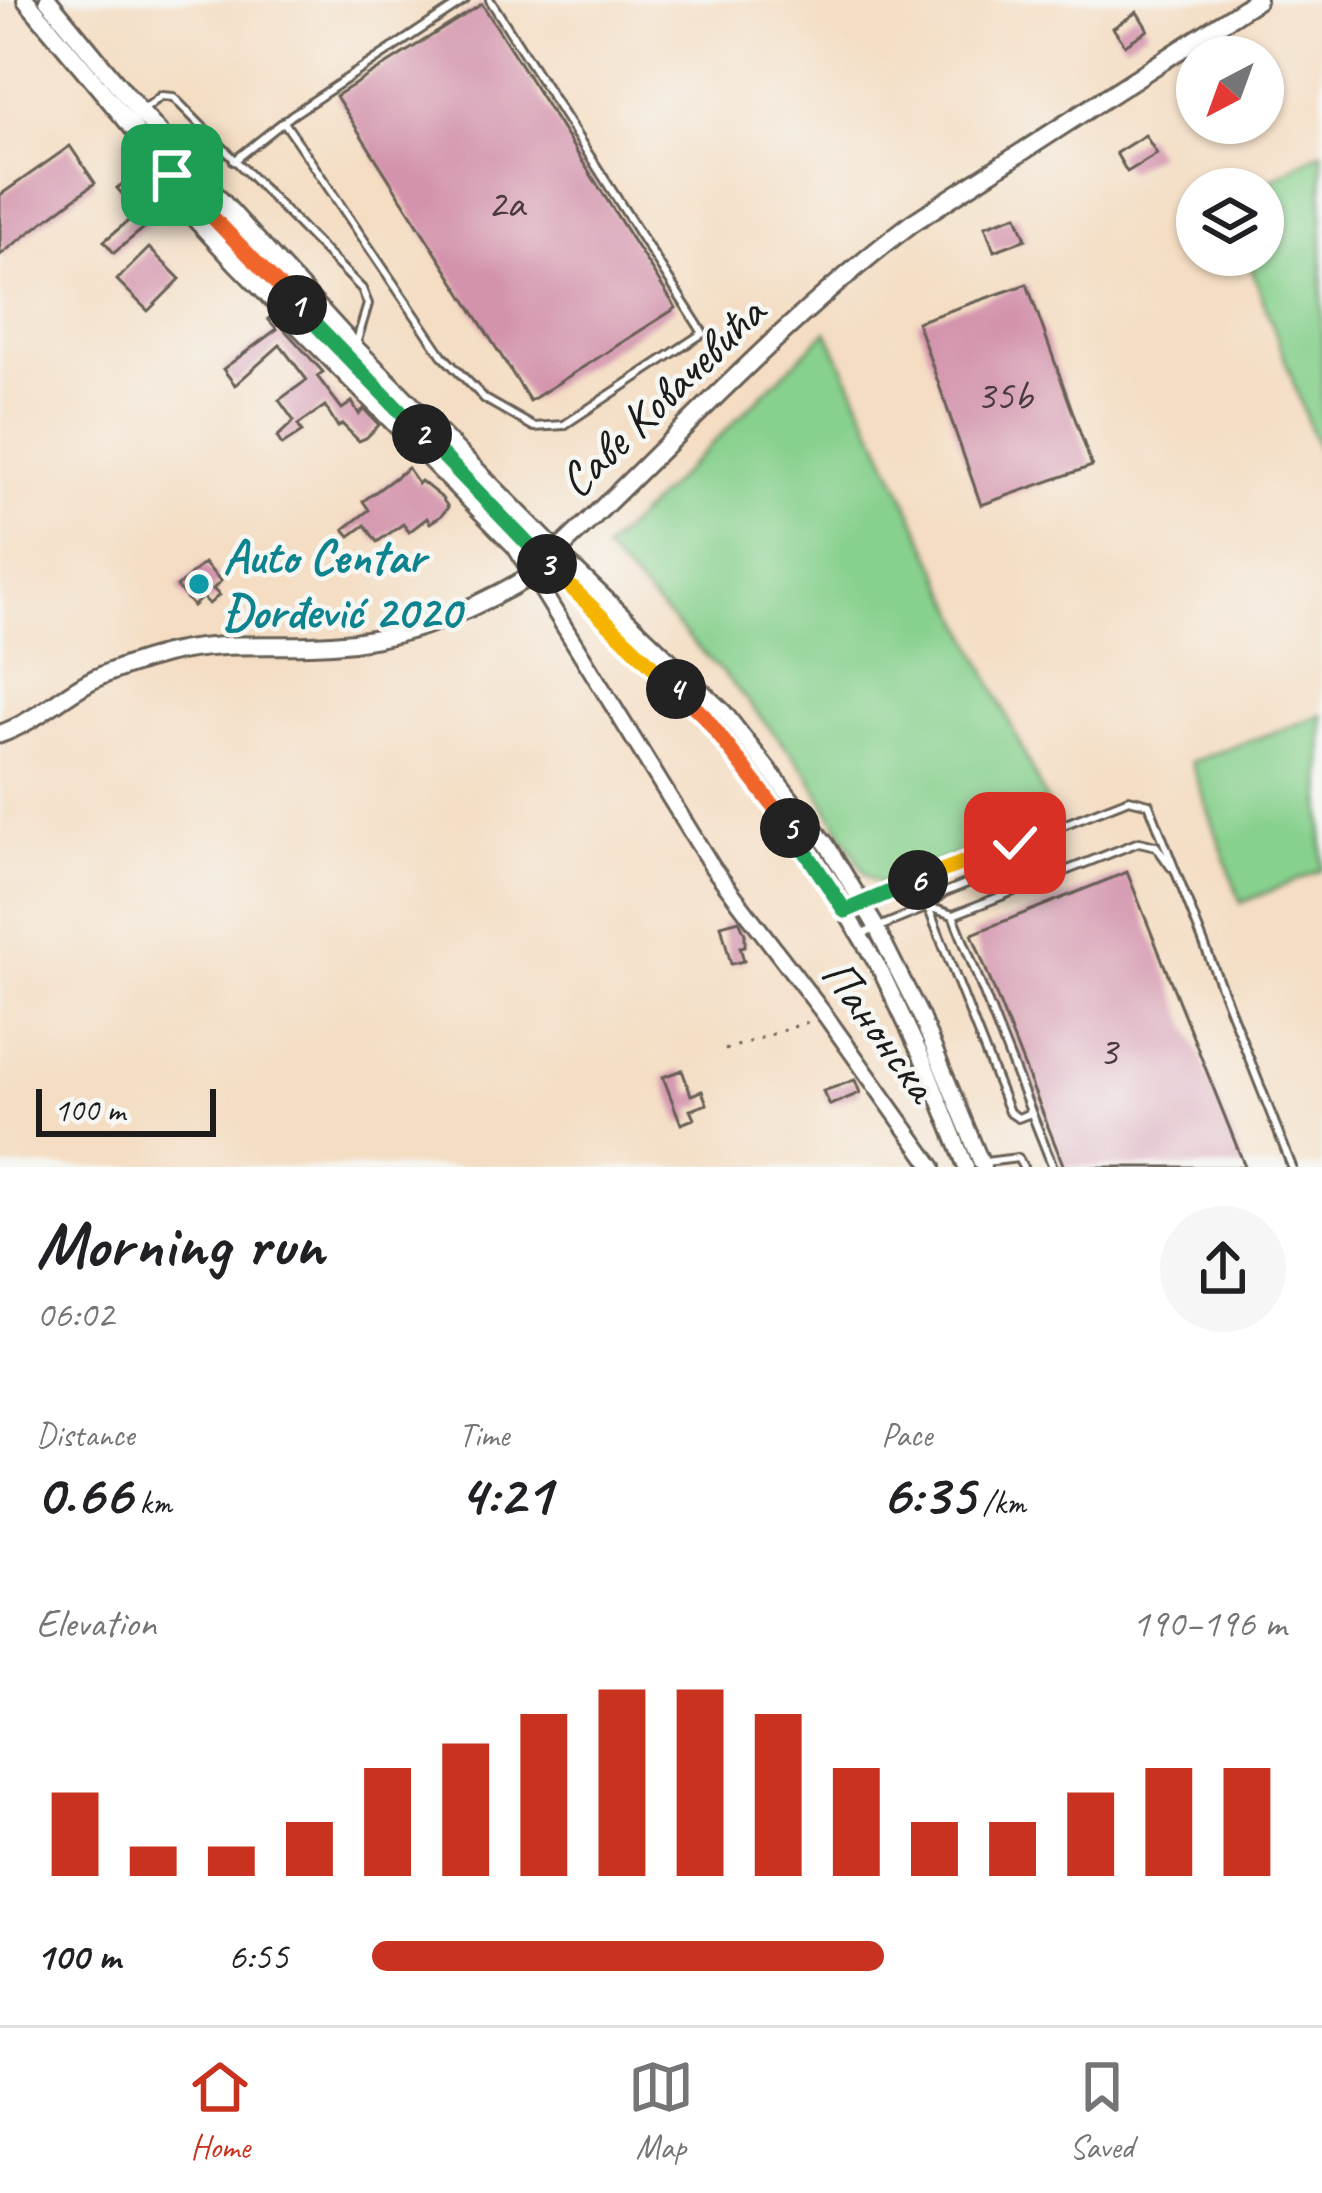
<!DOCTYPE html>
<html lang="en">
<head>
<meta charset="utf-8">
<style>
  :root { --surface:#fff; --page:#f6f6f6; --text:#202124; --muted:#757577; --line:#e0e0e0; --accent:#c8321e }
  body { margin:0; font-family:Caveat,sans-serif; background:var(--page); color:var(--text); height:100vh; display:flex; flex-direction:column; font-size:45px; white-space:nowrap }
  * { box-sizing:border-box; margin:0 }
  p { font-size:39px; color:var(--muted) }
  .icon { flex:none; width:66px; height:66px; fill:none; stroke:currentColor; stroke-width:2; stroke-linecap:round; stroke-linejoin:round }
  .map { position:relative; height:1167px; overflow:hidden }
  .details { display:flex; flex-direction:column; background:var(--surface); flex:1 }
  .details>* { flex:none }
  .needle { width:78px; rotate:221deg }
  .tools { position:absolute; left:1176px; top:36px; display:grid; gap:24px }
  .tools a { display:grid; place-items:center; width:108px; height:108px; border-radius:50%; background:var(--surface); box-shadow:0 3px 9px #0004; font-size:60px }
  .scale { position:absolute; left:36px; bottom:30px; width:180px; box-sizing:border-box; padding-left:12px; border:6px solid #1c1c1c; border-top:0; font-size:33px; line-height:42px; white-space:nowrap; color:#1c1c1c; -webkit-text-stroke:9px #f6f6f2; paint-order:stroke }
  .pin { position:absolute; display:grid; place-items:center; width:102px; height:102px; color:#fff; margin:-51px; border-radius:24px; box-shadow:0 6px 18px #0006 }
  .km { position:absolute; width:60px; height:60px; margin:-30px; border-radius:50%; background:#222; color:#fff; font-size:33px; line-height:60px; text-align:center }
  .round { display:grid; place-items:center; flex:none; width:126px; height:126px; border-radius:63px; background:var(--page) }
  .headline { display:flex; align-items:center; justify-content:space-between; height:204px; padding:0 36px }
  h1 { font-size:66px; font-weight:700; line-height:90px }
  .stats { display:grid; grid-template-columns:repeat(3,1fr); gap:18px; height:204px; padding:12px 36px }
  .stats div { display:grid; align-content:center }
  .stats b { font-size:60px; font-weight:700 }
  .stats small { font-size:33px; font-weight:400 }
  .stats p { font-size:33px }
  .chart { height:336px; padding:24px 36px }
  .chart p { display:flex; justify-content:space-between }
  .chart svg { width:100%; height:216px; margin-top:12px; stroke:var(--accent); stroke-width:6 }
  ul { padding:0 36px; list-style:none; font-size:39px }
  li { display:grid; grid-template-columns:192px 144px 1fr; align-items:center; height:90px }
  li i { height:30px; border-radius:15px; background:var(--accent) }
  .tabs { display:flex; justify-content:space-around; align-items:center; height:168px; border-top:3px solid var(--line); background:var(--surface); font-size:33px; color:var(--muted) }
  .tabs a { display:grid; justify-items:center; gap:6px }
  .tabs .current { color:var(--accent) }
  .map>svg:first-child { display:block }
  .green { fill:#87d08d; stroke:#527654; stroke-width:3 }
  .building { fill:#d393ac }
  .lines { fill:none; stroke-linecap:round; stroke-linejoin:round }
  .service-casing { stroke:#686056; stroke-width:12 }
  .minor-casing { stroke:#686056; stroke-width:20 }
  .tertiary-casing { stroke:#686056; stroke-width:22 }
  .path { stroke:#686056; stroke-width:3; stroke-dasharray:3 9; stroke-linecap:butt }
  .service { stroke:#fff; stroke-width:6 }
  .minor { stroke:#fff; stroke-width:14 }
  .tertiary { stroke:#fff; stroke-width:16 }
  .split-1-casing { stroke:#fff; stroke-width:24 }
  .split-2-casing { stroke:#fff; stroke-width:24 }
  .split-3-casing { stroke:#fff; stroke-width:24 }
  .split-4-casing { stroke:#fff; stroke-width:24 }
  .split-5-casing { stroke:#fff; stroke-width:24 }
  .split-6-casing { stroke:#fff; stroke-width:24 }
  .split-7-casing { stroke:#fff; stroke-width:24 }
  .split-1 { stroke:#f0652b; stroke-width:15 }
  .split-2 { stroke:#22a559; stroke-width:15 }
  .split-3 { stroke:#22a559; stroke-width:15 }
  .split-4 { stroke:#f5b400; stroke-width:15 }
  .split-5 { stroke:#f0652b; stroke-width:15 }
  .split-6 { stroke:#22a559; stroke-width:15 }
  .split-7 { stroke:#f5b400; stroke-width:15 }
  .culture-dot { fill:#0f9aa8; stroke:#f6f6f2; stroke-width:4.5 }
  .labels { text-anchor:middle; stroke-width:9; stroke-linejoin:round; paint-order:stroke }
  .number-label { font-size:42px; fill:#4a3a40 }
  .street-label { font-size:48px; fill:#1c1c1c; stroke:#f6f6f2 }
  .culture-label { font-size:48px; font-weight:bold; fill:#0d838f; stroke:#f6f6f2; text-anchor:start }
</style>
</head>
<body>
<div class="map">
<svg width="1322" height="1167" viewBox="0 0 1322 1167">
  <rect width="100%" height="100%" fill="#f6f6f2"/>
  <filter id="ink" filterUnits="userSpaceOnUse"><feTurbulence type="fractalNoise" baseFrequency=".00833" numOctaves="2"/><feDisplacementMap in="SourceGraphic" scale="24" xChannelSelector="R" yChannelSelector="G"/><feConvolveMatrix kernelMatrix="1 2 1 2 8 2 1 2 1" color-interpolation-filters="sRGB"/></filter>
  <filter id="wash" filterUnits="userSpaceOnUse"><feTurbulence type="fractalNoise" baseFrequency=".004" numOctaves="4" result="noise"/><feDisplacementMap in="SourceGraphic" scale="48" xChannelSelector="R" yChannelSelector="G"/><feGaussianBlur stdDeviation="2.7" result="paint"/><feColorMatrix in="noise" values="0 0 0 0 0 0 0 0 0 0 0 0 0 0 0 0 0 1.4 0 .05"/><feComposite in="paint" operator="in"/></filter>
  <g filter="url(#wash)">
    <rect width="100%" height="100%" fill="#f4ddc3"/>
    <!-- green -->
    <path class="green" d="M1322 151V461L1247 255H1263V189H1256Z
      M827 331 1053 815 882 885 866 875 807 772 731 682 604 550Z
      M1322 715V870L1241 903 1191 762Z"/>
    <g id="blocks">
      <!-- building -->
      <path class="building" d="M482 4 676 308 530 401 336 96Z
        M1137 12 1148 30 1125 45 1113 28Z
        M1145 135 1157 154 1127 172 1116 153Z
        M70 146 95 183 0 255V195Z
        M137 173 168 208 114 253 104 241 138 213 117 188Z
        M1017 215 1026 239 994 251 985 226Z
        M149 248 180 279 148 311 117 280Z
        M1027 284 1092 466 981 505 917 322Z
        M272 316 323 372 317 376 342 409 352 402 359 414 364 409 379 425 366 438 359 441 342 424 338 427 325 406 298 425 302 432 282 445 277 437 294 421 279 400 307 380 280 345 235 385 223 369 277 329 268 319Z
        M408 468 418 484 421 481 441 497 448 507 442 515 430 523 427 518 409 532 403 524 377 542 365 525 350 536 344 529 369 510 363 501Z
        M204 563 221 581 213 589 219 595 209 604 203 597 193 606 177 587Z
        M1127 872 1245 1167H1064L972 934Z
        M739 920 745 934V946L740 947 744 961 731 964 721 925Z
        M682 1070 691 1095 702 1091 707 1104 690 1110 694 1119 681 1124 663 1077Z
        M855 1080 860 1093 830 1105 823 1091Z"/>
    </g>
  </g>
  <g filter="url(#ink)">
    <use href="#blocks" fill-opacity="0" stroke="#686056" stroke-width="3"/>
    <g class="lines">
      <!-- service casing -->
      <g class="service-casing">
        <path id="service" d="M141 112 161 96 173 97 362 289 368 304 356 344
          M284 122 442 355 485 399 534 427 564 425 703 333 490 0
          M234 161 292 115 465 0
          M1024 860 943 893 928 907 1009 1112 1018 1118 1031 1113
          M845 911 1129 799 1149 804 1292 1167
          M953 915 1139 842 1156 846 1171 867
          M862 934 928 907 953 915 1053 1167
          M985 1162 1018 1158 1023 1167"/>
      </g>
      <!-- minor casing -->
      <g class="minor-casing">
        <path id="minor" d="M157 179 235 263 515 547 713 868 825 1015 933 1167
          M557 552 724 712 827 845 874 923 921 1017 983 1167
          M546 562 705 717 810 853 881 971 924 1062 966 1167"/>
      </g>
      <!-- tertiary casing -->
      <g class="tertiary-casing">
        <path id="tertiary" d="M26 0 172 175 546 562
          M48 0 141 113 354 347 557 552
          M0 734C35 722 63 694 96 678 118 668 143 660 166 654 221 640 277 648 332 644 403 640 472 611 532 575 659 458 774 327 912 223L1257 0"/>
      </g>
      <!-- path -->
      <path class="path" d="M725 1050 814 1020"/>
      <!-- service -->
      <use href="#service" class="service"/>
      <!-- minor -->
      <use href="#minor" class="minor"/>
      <!-- tertiary -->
      <use href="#tertiary" class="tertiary"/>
    </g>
  </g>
  <g class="lines" filter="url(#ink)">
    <!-- split-1 casing -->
    <g class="split-1-casing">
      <path id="split-1" d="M172 175 297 305"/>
    </g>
    <!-- split-2 casing -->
    <g class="split-2-casing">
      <path id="split-2" d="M297 305 422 434"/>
    </g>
    <!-- split-3 casing -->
    <g class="split-3-casing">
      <path id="split-3" d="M422 434 547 564"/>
    </g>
    <!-- split-4 casing -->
    <g class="split-4-casing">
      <path id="split-4" d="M547 564 676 689"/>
    </g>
    <!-- split-5 casing -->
    <g class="split-5-casing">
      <path id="split-5" d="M676 689 705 717 790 828"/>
    </g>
    <!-- split-6 casing -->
    <g class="split-6-casing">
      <path id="split-6" d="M790 828 845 911 918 880"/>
    </g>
    <!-- split-7 casing -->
    <g class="split-7-casing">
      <path id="split-7" d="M918 880 1015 843"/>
    </g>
    <!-- split-1 -->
    <use href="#split-1" class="split-1"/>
    <!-- split-2 -->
    <use href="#split-2" class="split-2"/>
    <!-- split-3 -->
    <use href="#split-3" class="split-3"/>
    <!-- split-4 -->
    <use href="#split-4" class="split-4"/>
    <!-- split-5 -->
    <use href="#split-5" class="split-5"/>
    <!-- split-6 -->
    <use href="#split-6" class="split-6"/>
    <!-- split-7 -->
    <use href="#split-7" class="split-7"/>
  </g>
  <!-- markers -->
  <circle class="culture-dot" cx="199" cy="584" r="12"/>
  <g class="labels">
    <!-- number labels -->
    <g class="number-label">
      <text x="506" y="217">2a</text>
      <text x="1004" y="409">35b</text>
      <text x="1108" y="1065">3</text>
    </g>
    <!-- street labels -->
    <g class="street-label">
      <text transform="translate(661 396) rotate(-44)" y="17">Саве Ковачевића</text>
      <text transform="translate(881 1029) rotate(54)" y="17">Панонска</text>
    </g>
    <!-- culture labels -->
    <g class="culture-label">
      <text x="223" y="573">Auto Centar<tspan x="223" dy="55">Đorđević 2020</tspan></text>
    </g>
  </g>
</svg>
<div class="tools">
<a><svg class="needle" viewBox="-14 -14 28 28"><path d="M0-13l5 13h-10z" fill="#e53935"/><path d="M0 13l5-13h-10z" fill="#757577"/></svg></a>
<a><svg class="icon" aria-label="layers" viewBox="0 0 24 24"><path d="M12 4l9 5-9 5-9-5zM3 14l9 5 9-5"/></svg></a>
</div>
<div class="scale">100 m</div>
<div class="pin" style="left:172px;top:175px;background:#1e9e55"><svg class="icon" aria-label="arrive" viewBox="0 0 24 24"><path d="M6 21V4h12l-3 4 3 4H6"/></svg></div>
<div class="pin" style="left:1015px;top:843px;background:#d93025"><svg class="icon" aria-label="check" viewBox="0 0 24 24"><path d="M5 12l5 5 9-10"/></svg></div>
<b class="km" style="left:297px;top:305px">1</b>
<b class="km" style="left:422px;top:434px">2</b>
<b class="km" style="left:547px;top:564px">3</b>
<b class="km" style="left:676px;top:689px">4</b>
<b class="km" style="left:790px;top:828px">5</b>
<b class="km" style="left:918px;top:880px">6</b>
</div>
<section class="details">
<div class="headline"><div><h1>Morning run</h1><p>06:02</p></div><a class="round"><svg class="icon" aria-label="share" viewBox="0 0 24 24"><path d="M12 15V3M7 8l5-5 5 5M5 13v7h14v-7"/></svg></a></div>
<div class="stats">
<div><p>Distance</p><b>0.66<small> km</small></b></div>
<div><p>Time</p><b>4:21</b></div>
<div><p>Pace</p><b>6:35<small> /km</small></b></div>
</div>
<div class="chart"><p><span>Elevation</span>190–196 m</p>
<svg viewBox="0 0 160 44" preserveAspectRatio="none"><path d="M5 44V27M15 44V38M25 44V38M35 44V33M45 44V22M55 44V17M65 44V11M75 44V6M85 44V6M95 44V11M105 44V22M115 44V33M125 44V33M135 44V27M145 44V22M155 44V22"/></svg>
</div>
<ul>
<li><b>100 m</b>6:55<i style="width:56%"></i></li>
</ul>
</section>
<nav class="tabs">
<a class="current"><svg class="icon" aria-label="home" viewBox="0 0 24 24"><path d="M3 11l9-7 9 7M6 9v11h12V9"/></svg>Home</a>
<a><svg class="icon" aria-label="map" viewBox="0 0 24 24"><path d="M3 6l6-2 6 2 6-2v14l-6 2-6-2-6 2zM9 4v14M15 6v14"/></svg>Map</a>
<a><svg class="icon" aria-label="saved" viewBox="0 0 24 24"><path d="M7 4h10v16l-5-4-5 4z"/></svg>Saved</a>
</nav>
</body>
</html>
